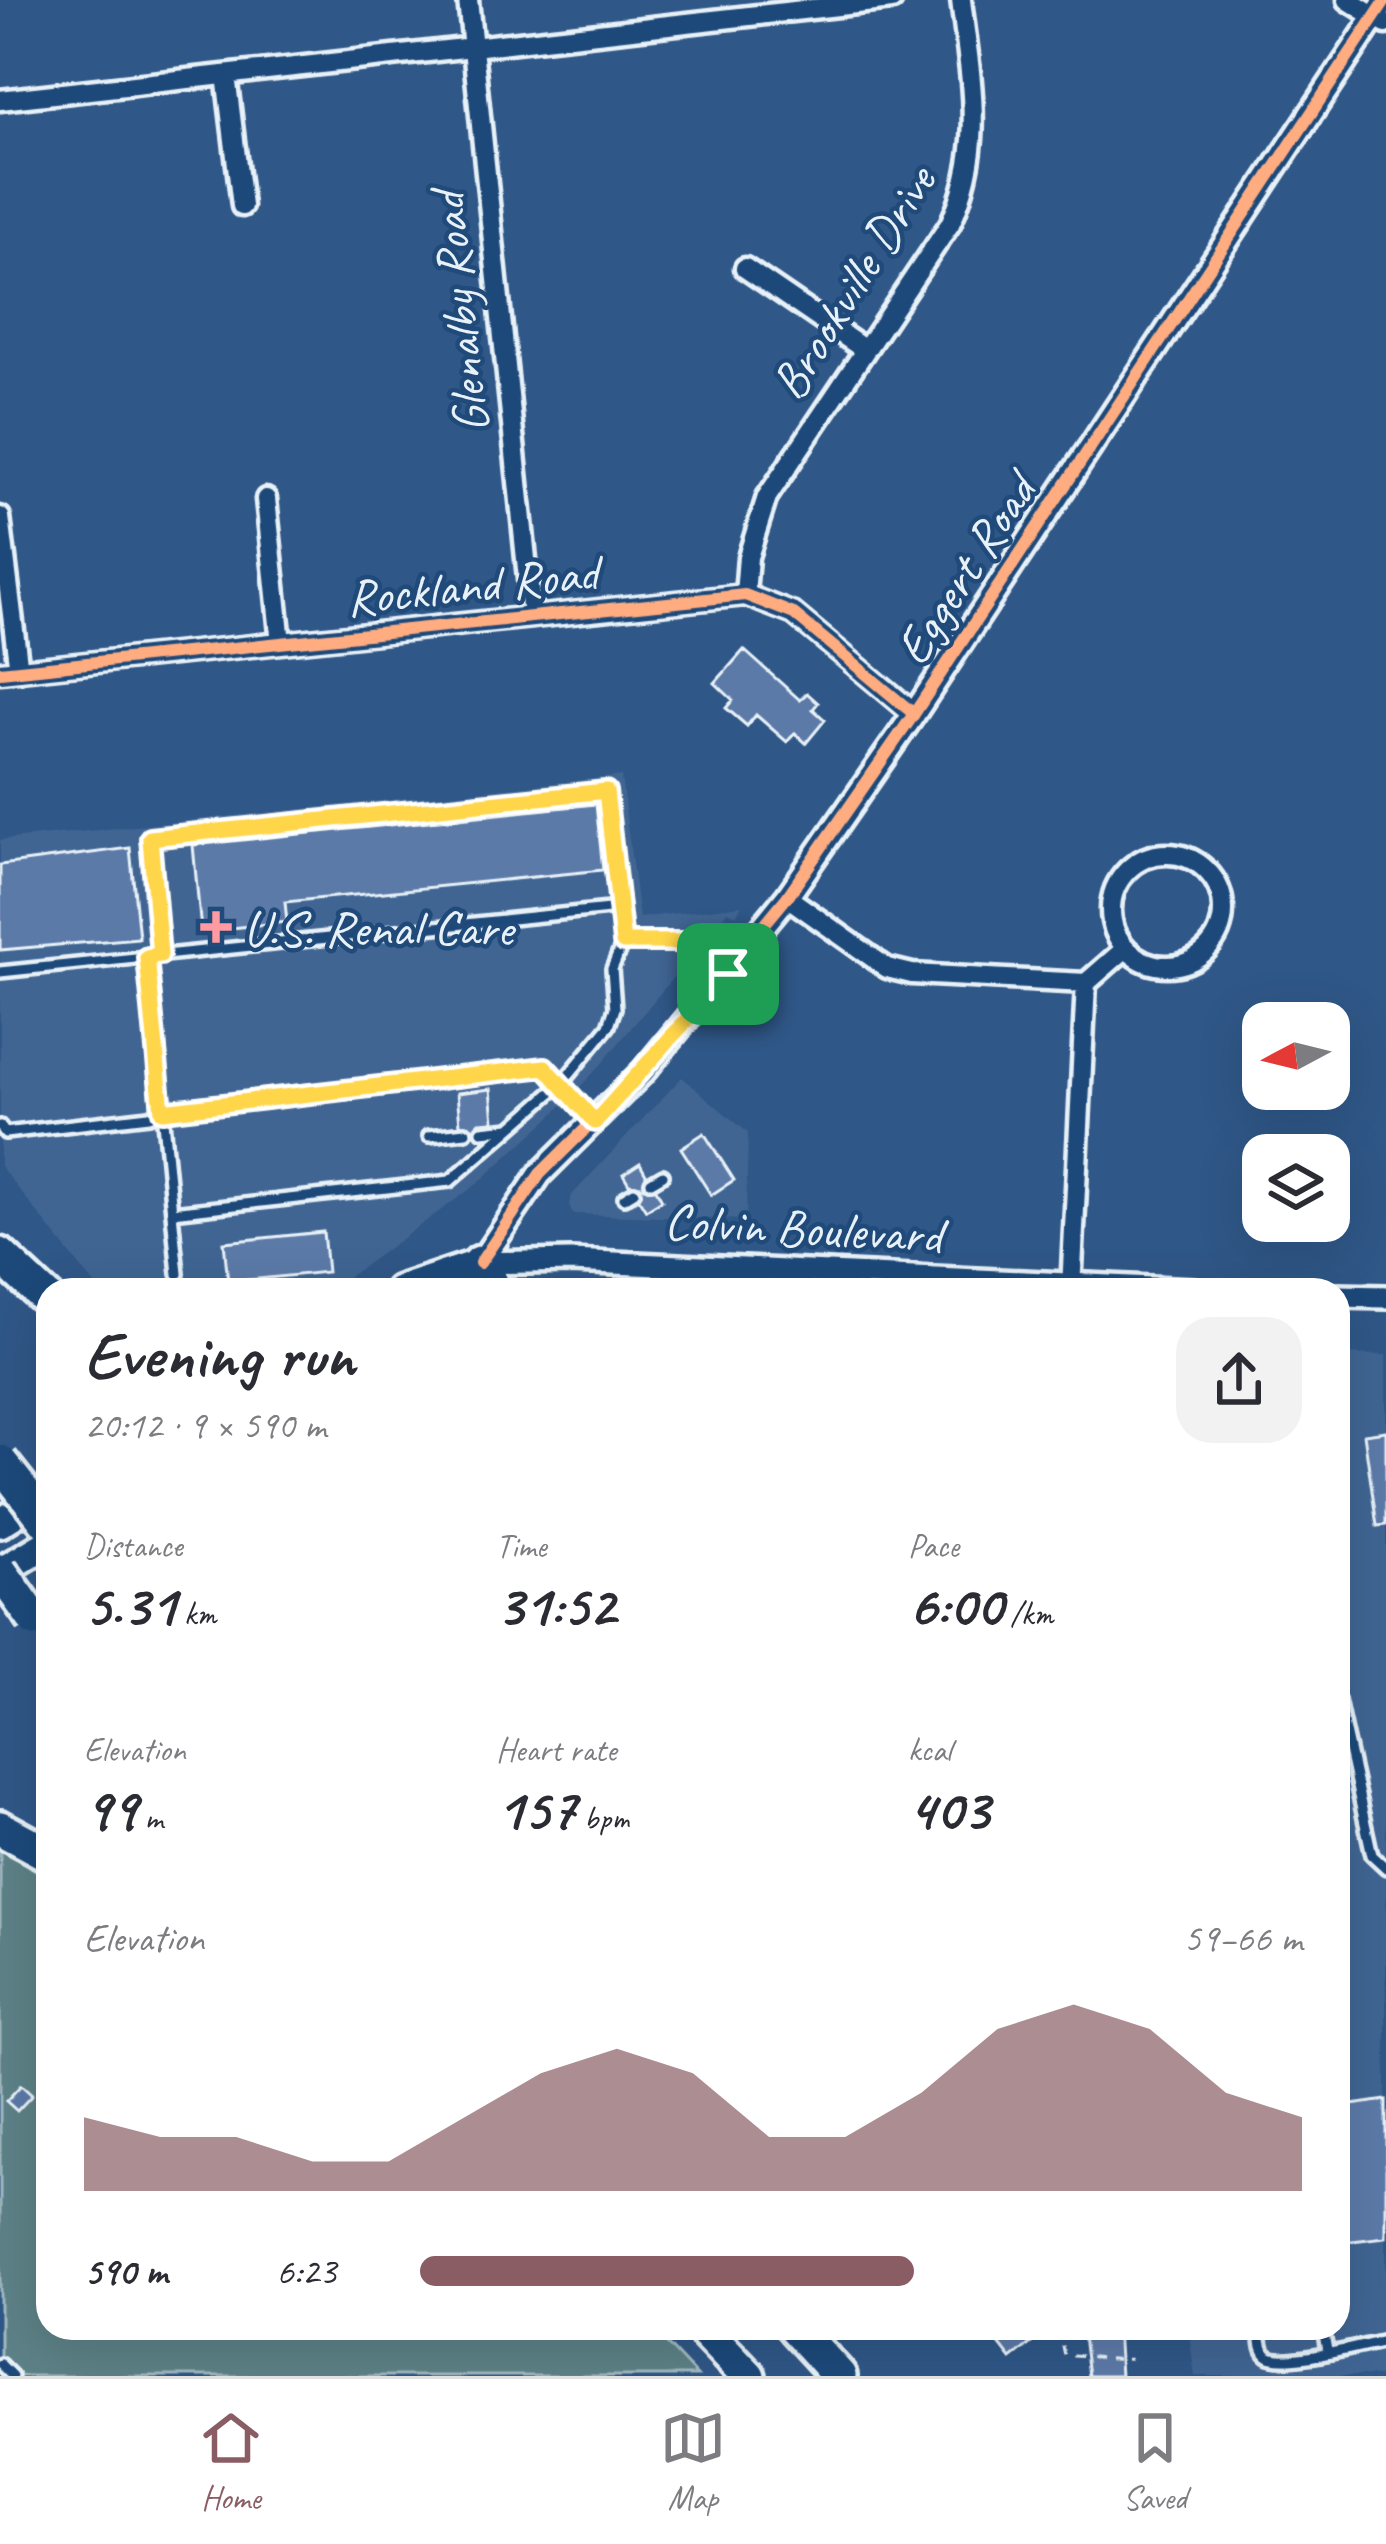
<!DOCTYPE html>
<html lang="en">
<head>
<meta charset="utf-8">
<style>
  :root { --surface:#fff; --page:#f2f2f3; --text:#2b2b33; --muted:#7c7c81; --line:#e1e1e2; --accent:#8a5d65 }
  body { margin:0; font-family:Caveat,sans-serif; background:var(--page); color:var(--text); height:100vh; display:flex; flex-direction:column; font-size:45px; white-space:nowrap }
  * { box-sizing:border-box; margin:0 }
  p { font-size:39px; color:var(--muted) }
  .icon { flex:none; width:66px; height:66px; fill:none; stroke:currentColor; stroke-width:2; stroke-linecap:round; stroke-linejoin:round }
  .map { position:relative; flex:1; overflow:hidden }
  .details { position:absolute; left:36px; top:1278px; width:1314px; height:1062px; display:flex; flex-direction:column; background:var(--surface); border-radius:36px; box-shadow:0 12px 48px #0002 }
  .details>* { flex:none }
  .needle { width:78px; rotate:263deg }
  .fabs { position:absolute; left:1242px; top:1002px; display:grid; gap:24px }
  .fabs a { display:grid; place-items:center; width:108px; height:108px; border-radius:24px; background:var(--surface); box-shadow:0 12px 48px #0002; font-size:60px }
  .pin { position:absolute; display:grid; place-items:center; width:102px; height:102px; color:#fff; margin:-51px; border-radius:24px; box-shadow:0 6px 18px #0006 }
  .round { display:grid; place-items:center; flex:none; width:126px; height:126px; border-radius:36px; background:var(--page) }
  .head { display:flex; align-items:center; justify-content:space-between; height:204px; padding:0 48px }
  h1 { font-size:66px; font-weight:800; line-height:90px }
  .metrics { display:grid; grid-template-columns:repeat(3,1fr); gap:18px; height:204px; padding:12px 48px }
  .metrics div { display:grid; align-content:center }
  .metrics b { font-size:60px; font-weight:800 }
  .metrics small { font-size:33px; font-weight:400 }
  .metrics p { font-size:33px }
  .chart { height:336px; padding:24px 48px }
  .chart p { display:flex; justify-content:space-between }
  .chart svg { width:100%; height:216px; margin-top:12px; fill:var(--accent); opacity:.7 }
  ul { padding:0 48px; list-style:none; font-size:39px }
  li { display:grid; grid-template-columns:192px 144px 1fr; align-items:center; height:90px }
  li i { height:30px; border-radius:15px; background:var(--accent) }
  .dock { display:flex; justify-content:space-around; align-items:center; height:168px; border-top:3px solid var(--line); background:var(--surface); font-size:33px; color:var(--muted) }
  .dock a { display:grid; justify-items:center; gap:6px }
  .dock .selected { color:var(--accent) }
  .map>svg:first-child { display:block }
  .built { fill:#3f6593 }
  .green { fill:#5b8186; stroke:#a2b9bf; stroke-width:3 }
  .building { fill:#5b7aa8; stroke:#e8f1f8; stroke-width:3 }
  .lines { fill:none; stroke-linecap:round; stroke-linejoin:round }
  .service-casing { stroke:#e8f1f8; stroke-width:18 }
  .minor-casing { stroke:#e8f1f8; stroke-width:27 }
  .tertiary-casing { stroke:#e8f1f8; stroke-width:30 }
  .primary-casing { stroke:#e8f1f8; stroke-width:36 }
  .motorway-casing { stroke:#e8f1f8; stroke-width:42 }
  .path { stroke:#e8f1f8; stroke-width:3; stroke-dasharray:9 9; stroke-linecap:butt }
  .service { stroke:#1f4a7a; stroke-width:9 }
  .minor { stroke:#1f4a7a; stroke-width:18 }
  .tertiary { stroke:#1f4a7a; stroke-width:21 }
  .primary { stroke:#1f4a7a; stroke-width:27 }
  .motorway { stroke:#1f4a7a; stroke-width:33 }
  .motorway-bridge-casing { stroke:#e8f1f8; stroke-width:42; stroke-linecap:butt }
  .motorway-bridge { stroke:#1f4a7a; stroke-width:33 }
  .cycleway-casing { stroke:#1f4a7a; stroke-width:20 }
  .cycleway { stroke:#ffac80; stroke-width:12 }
  .route-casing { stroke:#fff; stroke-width:24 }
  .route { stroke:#ffd54a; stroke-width:15 }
  .poi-dot { fill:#ff9aa2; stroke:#1f4a7a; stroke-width:4.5 }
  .labels { text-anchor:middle; stroke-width:9; stroke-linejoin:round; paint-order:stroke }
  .street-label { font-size:51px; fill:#e8f1f8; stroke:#1f4a7a }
  .poi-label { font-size:51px; fill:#e8f1f8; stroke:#1f4a7a; text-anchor:start }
</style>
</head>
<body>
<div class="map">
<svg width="1386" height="2376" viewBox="0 0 1386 2376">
  <rect width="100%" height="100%" fill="#2f5787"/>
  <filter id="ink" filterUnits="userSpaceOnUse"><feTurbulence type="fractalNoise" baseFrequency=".00833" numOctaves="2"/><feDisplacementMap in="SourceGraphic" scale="24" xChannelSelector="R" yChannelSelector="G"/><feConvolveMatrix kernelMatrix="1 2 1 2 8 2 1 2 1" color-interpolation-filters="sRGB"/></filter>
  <g filter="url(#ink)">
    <!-- built -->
    <path class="built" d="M621 776 639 918 742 905 736 915 728 911 599 1067 552 1116 476 1185 347 1278 322 1290H99L0 1166V840Z
      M682 1077 748 1133 746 1220 573 1214 569 1205 572 1195Z
      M1338 1354 1386 1355V2376H1195L1188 2328H1338Z"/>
    <!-- green -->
    <path class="green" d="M0 1848 48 1873V2328H652L697 2376H8L0 2369Z"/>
    <!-- building -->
    <path class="building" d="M744 650 800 700 807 693 818 703 813 709 825 720 806 743 795 733 787 742 756 715 747 726 726 708 733 700 715 683Z
      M596 804 603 870 285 902 287 922 201 931 193 845Z
      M130 848 139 938 0 950V865Z
      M491 1089 494 1121 480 1122 474 1128 460 1124 457 1093Z
      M704 1133 734 1180 711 1195 681 1148Z
      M640 1163 646 1174 644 1187 656 1189 662 1200 646 1210 639 1199 641 1186 629 1184 623 1174Z
      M323 1232 327 1272 228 1282 224 1242Z
      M1386 1431V1525L1377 1526 1364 1434Z
      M21 2085 32 2095 17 2111 6 2101Z
      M1386 2100V2237L1343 2242 1338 2201V2107Z
      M987 2328H1032L1039 2337 1011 2359Z
      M1082 2328H1117L1120 2376H1088Z"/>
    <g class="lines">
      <!-- service casing -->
      <g class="service-casing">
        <path id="service" d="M161 955 150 838 606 791 623 942H683L723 970
          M147 957 178 1274
          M0 972 619 908
          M0 1126 5 1133 149 1116 168 1109 545 1068 593 1120
          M482 1131 510 1128
          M429 1136 466 1132
          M651 1182 663 1175
          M624 1198 634 1192
          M172 1212 450 1181 561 1084 609 1026 615 1008 612 969 623 942
          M1338 1700 1372 1855 1386 1868
          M1260 2328C1261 2337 1260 2351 1268 2356 1284 2367 1364 2345 1386 2341
          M1323 2328 1327 2351
          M0 2364 12 2376"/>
      </g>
      <!-- minor casing -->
      <g class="minor-casing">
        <path id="minor" d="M468 0 532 617
          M1348 0 1386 24
          M226 75 242 206
          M0 100 892 0
          M745 268 865 350
          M266 499 281 643
          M0 517 19 671
          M745 595 748 557 767 497 950 224C986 146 971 83 961 0
          M0 672 745 595 794 614 914 714
          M1111 910a56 56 0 1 1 112 0a56 56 0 1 1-112 0Z
          M787 897 887 968 912 974 1086 983
          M1086 983 1126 948
          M1071 1290 1086 983"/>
      </g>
      <!-- tertiary casing -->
      <g class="tertiary-casing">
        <path id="tertiary" d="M480 1263 540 1174 643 1072 787 897 914 714 1386 0
          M480 1263 571 1261 1194 1290
          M1338 1296 1386 1297"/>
      </g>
      <!-- primary casing -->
      <g class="primary-casing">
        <path id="primary" d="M399 1290 480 1263
          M0 1523 48 1493
          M0 1572 48 1543"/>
      </g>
      <!-- motorway casing -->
      <g class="motorway-casing">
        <path id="motorway" d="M0 1255 48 1300
          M480 1263 495 1290
          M0 1828 48 1854
          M702 2328 748 2376
          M795 2328 839 2376"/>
      </g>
      <!-- path -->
      <path class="path" d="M1058 2328 1064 2355C1089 2354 1103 2361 1130 2359"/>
      <!-- service -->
      <use href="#service" class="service"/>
      <!-- minor -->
      <use href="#minor" class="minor"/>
      <!-- tertiary -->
      <use href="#tertiary" class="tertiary"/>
      <!-- primary -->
      <use href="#primary" class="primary"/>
      <!-- motorway -->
      <use href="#motorway" class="motorway"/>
      <!-- motorway-bridge casing -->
      <g class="motorway-bridge-casing">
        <path id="motorway-bridge" d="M0 1462 48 1523
          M0 1571 35 1620"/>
      </g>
      <!-- motorway-bridge -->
      <use href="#motorway-bridge" class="motorway-bridge"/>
      <!-- cycleway casing -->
      <g class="cycleway-casing">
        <path id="cycleway" d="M0 672 745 595 794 614 914 714
          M480 1263 540 1174 643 1072 787 897 914 714 1386 0"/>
      </g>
      <!-- cycleway -->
      <use href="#cycleway" class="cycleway"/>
    </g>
  </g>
  <g class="lines" filter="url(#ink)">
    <!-- route casing -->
    <g class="route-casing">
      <path id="route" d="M606 791 623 942H683L728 974 595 1122 545 1067 162 1111 147 957 160 955 150 838Z"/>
    </g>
    <!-- route -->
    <use href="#route" class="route"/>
  </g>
  <!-- markers -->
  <path class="poi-dot" d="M210 909h12v12h12v12h-12v12h-12v-12h-12v-12h12z"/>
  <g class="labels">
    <!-- street labels -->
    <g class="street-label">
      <text transform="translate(852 282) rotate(-58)" y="18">Brookville Drive</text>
      <text transform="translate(458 313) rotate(-96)" y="18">Glenalby Road</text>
      <text transform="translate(964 569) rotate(-57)" y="18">Eggert Road</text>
      <text transform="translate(472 584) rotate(-6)" y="18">Rockland Road</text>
      <text transform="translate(803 1227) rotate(3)" y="18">Colvin Boulevard</text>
    </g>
    <!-- poi labels -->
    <g class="poi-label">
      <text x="243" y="945">U.S. Renal Care</text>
    </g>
  </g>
</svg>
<div class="fabs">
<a><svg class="needle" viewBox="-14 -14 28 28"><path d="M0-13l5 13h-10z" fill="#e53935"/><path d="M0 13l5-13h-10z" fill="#7c7c81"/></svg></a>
<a><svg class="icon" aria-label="layers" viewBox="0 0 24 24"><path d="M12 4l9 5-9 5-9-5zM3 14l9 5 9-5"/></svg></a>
</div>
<div class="pin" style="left:728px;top:974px;background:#1e9e55"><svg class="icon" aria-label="arrive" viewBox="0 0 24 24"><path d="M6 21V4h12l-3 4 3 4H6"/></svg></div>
<section class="details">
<div class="head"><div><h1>Evening run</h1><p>20:12 · 9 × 590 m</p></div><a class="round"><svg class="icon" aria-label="share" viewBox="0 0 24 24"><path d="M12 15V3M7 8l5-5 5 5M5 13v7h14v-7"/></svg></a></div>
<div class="metrics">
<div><p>Distance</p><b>5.31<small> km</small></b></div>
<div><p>Time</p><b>31:52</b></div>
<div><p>Pace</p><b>6:00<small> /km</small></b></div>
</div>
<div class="metrics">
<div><p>Elevation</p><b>99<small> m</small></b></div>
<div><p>Heart rate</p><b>157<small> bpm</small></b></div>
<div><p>kcal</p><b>403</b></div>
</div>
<div class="chart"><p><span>Elevation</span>59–66 m</p>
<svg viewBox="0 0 160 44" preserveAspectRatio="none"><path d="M0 44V29L10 33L20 33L30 38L40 38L50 29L60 20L70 15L80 20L90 33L100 33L110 24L120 11L130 6L140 11L150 24L160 29V44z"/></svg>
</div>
<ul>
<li><b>590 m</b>6:23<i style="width:56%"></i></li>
</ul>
</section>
</div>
<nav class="dock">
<a class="selected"><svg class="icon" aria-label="home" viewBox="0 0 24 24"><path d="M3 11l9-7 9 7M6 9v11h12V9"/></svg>Home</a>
<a><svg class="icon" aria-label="map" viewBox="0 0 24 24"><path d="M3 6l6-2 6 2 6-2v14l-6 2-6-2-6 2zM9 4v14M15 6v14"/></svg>Map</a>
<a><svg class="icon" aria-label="saved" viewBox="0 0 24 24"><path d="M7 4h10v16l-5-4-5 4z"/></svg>Saved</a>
</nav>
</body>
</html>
